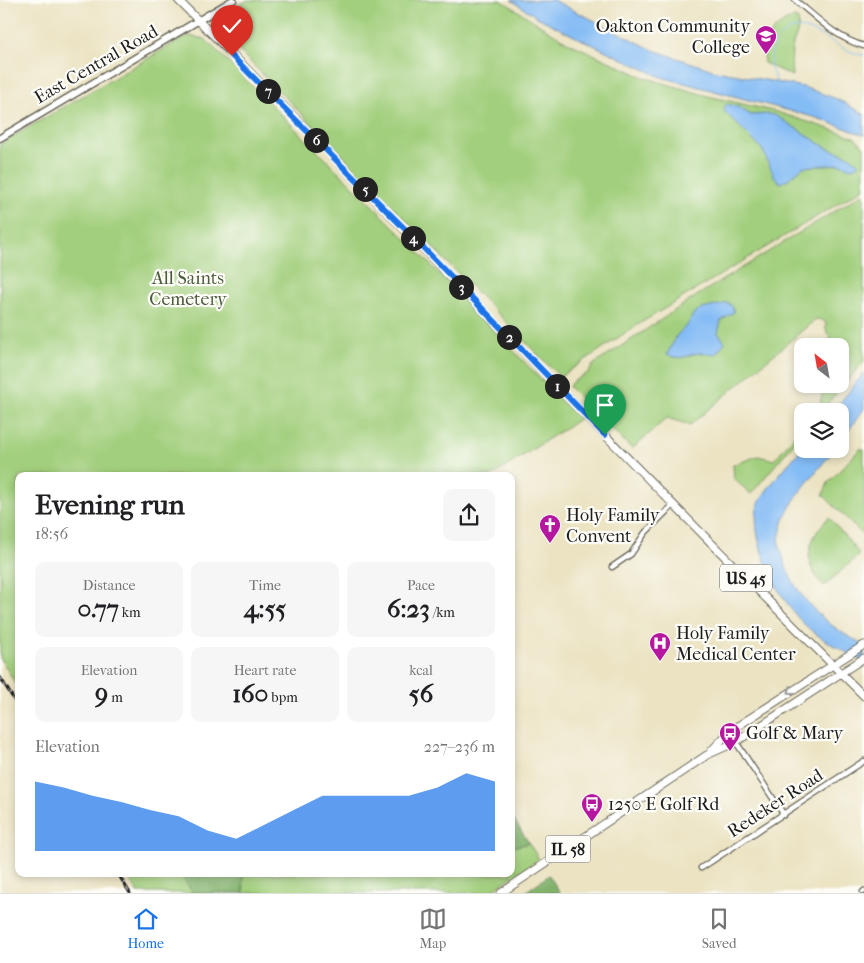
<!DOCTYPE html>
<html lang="en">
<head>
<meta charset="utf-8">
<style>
  :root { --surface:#fff; --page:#f6f6f6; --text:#202124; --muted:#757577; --line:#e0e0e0; --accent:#1a73e8 }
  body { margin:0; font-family:"IM FELL French Canon",serif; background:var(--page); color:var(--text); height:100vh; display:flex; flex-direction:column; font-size:19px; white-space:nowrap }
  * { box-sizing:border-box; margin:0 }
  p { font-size:16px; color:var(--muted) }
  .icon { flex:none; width:28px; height:28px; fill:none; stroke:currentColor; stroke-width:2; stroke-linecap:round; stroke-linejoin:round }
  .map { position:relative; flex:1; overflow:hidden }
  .panel { position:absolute; left:15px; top:472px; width:500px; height:405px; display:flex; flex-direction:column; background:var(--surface); border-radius:10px; box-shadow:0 2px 8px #0003 }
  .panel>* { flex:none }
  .needle { width:32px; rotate:329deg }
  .fabs { position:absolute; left:794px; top:338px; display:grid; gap:10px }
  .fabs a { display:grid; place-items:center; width:55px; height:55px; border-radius:10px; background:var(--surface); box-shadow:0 2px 8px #0003; font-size:25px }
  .pin { position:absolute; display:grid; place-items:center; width:42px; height:42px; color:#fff; margin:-51px -21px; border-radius:50% 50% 50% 0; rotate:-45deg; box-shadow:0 0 5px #0007 }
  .pin .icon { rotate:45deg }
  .km { position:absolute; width:25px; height:25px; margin:-12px; border-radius:50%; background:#222; color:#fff; font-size:14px; line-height:25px; text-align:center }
  .round { display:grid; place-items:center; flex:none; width:52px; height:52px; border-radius:10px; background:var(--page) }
  .overview { display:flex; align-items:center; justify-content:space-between; height:85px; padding:0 20px }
  h1 { font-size:28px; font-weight:700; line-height:38px }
  .stats { display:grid; grid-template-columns:repeat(3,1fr); gap:8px; height:85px; padding:5px 20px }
  .stats div { display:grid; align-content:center; border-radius:10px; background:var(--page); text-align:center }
  .stats b { font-size:25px; font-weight:700 }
  .stats small { font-size:14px; font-weight:400 }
  .stats p { font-size:14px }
  .chart { height:140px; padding:10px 20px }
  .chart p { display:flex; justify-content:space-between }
  .chart svg { width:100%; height:90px; margin-top:5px; fill:var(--accent); opacity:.7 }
  .dock { display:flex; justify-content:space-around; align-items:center; height:70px; border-top:1px solid var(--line); background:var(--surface); font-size:14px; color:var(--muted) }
  .dock a { display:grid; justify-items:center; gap:2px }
  .dock .on { color:var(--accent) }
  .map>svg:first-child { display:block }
  .green { fill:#a2cf7d; stroke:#5f764c }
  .forest { fill:#81b26c; stroke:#4e6744 }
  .water { fill:#84bcf5; stroke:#506c88 }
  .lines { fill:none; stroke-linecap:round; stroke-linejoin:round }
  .stream { stroke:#84bcf5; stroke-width:1 }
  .street-casing { stroke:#646256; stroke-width:7 }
  .secondary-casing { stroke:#646256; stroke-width:9 }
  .primary-casing { stroke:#646256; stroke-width:9 }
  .street { stroke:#fff; stroke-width:4.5 }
  .secondary { stroke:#fff; stroke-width:6 }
  .primary { stroke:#fff; stroke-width:7 }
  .rail-casing { stroke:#1c1c1c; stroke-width:3 }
  .rail { stroke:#fdfcf7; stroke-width:1; stroke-dasharray:4; stroke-linecap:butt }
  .oneway { stroke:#999 }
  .route-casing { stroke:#fff; stroke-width:10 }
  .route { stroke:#1a73e8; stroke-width:6 }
  .labels { text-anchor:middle; stroke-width:4.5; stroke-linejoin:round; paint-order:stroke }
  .shield { fill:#fdfcf7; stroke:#605f5e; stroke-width:1 }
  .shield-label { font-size:16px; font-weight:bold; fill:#1c1c1c }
  .poi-label { font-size:18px; fill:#1c1c1c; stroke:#fdfcf7; text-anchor:start }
  .street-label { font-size:18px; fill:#1c1c1c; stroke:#fdfcf7 }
  .park-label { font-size:18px; fill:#4b5b3e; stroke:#fdfcf7 }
</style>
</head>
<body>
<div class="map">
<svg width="864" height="893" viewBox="0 0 864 893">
  <rect width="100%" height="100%" fill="#fdfcf7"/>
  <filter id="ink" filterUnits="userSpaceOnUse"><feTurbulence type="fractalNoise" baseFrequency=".02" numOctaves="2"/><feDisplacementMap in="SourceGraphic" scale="10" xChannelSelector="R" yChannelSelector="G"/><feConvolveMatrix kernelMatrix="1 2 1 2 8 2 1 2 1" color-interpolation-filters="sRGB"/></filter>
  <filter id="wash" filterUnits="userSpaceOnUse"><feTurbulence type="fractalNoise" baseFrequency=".0096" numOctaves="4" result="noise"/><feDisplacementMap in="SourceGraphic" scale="20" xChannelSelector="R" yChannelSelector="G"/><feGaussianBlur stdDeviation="1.12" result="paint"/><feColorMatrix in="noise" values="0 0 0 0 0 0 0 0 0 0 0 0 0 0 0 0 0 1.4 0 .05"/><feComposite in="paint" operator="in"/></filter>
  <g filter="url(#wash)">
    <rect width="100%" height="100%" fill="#ebe3c2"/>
    <!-- green -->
    <path class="green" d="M247 0H501L567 42 643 77 708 96 777 112 854 137 864 146V188L634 327 560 377 219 30 217 19Z
      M795 18 798 20C800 29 796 35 793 44 791 54 791 65 792 76L764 63C764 60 763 55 763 51 764 36 781 21 795 18Z
      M190 36 205 39 405 238 579 419 492 476H19V689L0 658V144L183 38Z
      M864 193V361L821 411H816C824 401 818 395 829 384H840V372L844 368 840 359V346H834L826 330V323L822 320 816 319 690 425 667 418 632 449 569 387 571 383 589 372 593 365 698 295Z
      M802 427V433L751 494 734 479 733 465 758 456 774 460Z
      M860 449H864V536L823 495 828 483Z
      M829 517 858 552V556L824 586C800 562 808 539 829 517Z
      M511 816 539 859 488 893H138L127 874H511Z"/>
    <!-- forest -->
    <path class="forest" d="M511 816 529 843 518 846H511Z
      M180 874H243L244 893H193Z
      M549 875 560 893H524Z"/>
    <!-- water -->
    <path class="water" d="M511 0H553L653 50 716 71 803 87 837 99 864 114V135L817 118 661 77 572 35 537 17Z
      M727 104 738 107 751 115 768 114 775 115 827 148 849 156 860 165 851 168 840 164 803 167 787 180 780 183 774 176 762 149 725 112 724 107Z
      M728 303 732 306 734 312 721 321 718 333 725 342 716 354C710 354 708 353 703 353 690 352 682 363 667 354L677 335 688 324 694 313 702 309Z
      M864 373V409L840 442V411H833Z
      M802 448 835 449C820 467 791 499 784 520 782 526 779 537 779 543 779 547 782 553 783 558 794 596 828 629 864 644V662C843 650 820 640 803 623 779 599 751 544 757 509 760 493 791 462 802 448Z"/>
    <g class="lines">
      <!-- stream -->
      <path class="stream" d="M777 82C770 69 768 60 774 46 776 40 779 38 783 34 806 13 838 54 864 55"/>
    </g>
  </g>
  <g filter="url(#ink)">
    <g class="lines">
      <!-- street casing -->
      <g class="street-casing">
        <path id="street" d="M795 0C816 17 837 39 864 46
          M612 567 631 554 645 533 673 505
          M736 742 784 815
          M701 868 864 761
          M863 892 864 891"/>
      </g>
      <!-- secondary casing -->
      <g class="secondary-casing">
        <path id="secondary" d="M0 138 233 0"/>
      </g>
      <!-- primary casing -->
      <g class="primary-casing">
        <path id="primary" d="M178 0C408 230 632 467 864 696
          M711 751 730 731 864 645
          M501 893 707 755 736 742 864 658"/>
      </g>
      <!-- street -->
      <use href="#street" class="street"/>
      <!-- secondary -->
      <use href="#secondary" class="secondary"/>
      <!-- primary -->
      <use href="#primary" class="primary"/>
      <!-- rail casing -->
      <g class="rail-casing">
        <path id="rail" d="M0 677 19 708
          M118 874 130 893"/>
      </g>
      <!-- rail -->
      <use href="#rail" class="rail"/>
    </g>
    <!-- one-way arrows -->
    <defs><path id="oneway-chevron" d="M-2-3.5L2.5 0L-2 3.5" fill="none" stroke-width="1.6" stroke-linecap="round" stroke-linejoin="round" transform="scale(1.25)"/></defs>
    <use class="oneway" href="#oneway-chevron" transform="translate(791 691) rotate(147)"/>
  </g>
  <g class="lines" filter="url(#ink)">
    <!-- route casing -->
    <g class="route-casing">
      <path id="route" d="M232 56 404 228 605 435"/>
    </g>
    <!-- route -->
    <use href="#route" class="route"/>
  </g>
  <!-- icons -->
  <defs>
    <g id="university-pin" transform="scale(1.125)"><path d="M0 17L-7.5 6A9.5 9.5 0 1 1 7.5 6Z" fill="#b5179e" stroke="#fdfcf7"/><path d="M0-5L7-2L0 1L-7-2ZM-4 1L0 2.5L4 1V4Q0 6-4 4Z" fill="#fff"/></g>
    <g id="church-pin" transform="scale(1.125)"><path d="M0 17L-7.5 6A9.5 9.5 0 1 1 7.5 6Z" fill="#b5179e" stroke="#fdfcf7"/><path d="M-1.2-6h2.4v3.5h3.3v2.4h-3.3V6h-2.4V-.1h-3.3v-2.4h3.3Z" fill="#fff"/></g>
    <g id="hospital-pin" transform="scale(1.125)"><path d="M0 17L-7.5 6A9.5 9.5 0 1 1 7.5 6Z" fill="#b5179e" stroke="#fdfcf7"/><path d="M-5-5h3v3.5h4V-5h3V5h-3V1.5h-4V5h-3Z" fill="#fff"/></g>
    <g id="bus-pin" transform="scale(1.125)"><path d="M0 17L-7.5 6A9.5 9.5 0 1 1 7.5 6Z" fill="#b5179e" stroke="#fdfcf7"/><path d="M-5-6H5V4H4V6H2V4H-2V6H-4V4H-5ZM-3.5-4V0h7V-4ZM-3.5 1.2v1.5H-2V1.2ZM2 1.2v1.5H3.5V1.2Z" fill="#fff"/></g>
  </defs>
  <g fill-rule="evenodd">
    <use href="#university-pin" x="766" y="36"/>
    <use href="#church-pin" x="550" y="525"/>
    <use href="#hospital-pin" x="660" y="643"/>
    <use href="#bus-pin" x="730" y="733"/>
    <use href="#bus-pin" x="592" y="804"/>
  </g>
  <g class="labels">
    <!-- shield labels -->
    <g class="shield">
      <rect x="720" y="564.5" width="52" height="27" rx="4"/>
      <rect x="545.5" y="835.5" width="45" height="27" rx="4"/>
    </g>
    <g class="shield-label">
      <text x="746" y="584">US 45</text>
      <text x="568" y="855">IL 58</text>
    </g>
    <!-- poi labels -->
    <g class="poi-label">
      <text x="750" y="32" text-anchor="end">Oakton Community<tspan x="750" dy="21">College</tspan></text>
      <text x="566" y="521">Holy Family<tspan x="566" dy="21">Convent</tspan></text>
      <text x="676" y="639">Holy Family<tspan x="676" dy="21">Medical Center</tspan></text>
      <text x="746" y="739">Golf &amp; Mary</text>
      <text x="608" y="810">1250 E Golf Rd</text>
    </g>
    <!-- street labels -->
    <g class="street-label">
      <text transform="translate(96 64) rotate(-30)" y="6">East Central Road</text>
      <text transform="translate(775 803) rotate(-33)" y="6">Redeker Road</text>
    </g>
    <!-- park labels -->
    <g class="park-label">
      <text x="188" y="284">All Saints<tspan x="188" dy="21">Cemetery</tspan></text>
    </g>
  </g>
</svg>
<div class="fabs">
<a><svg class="needle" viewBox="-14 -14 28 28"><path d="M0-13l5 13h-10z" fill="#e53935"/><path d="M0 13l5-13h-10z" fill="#757577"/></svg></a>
<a><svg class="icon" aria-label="layers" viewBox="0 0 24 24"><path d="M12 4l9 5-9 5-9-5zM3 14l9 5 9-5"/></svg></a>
</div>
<div class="pin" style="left:605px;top:435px;background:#1e9e55"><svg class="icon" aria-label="arrive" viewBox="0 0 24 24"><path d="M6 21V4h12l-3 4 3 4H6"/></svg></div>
<div class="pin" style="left:232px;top:56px;background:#d93025"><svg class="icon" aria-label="check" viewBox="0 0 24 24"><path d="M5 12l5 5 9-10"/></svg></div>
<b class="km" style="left:557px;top:386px">1</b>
<b class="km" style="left:509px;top:337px">2</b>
<b class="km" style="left:461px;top:287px">3</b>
<b class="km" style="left:413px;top:238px">4</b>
<b class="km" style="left:365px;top:189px">5</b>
<b class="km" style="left:316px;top:140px">6</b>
<b class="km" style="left:268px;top:91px">7</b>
<section class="panel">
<div class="overview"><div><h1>Evening run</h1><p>18:56</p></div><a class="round"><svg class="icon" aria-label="share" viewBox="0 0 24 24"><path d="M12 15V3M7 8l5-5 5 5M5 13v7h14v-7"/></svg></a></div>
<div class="stats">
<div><p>Distance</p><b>0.77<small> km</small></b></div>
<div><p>Time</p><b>4:55</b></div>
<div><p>Pace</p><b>6:23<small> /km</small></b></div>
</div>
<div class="stats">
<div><p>Elevation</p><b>9<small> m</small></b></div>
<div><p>Heart rate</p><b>160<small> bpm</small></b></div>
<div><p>kcal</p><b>56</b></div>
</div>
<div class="chart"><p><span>Elevation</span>227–236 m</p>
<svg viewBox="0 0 160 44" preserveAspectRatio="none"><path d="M0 44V10L10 13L20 17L30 20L40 24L50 27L60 34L70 38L80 31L90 24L100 17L110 17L120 17L130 17L140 13L150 6L160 10V44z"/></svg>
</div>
</section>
</div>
<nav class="dock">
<a class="on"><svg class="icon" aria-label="home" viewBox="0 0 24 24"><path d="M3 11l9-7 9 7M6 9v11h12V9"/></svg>Home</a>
<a><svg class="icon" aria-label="map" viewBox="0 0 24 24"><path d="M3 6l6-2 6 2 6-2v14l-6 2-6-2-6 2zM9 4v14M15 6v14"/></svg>Map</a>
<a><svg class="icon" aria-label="saved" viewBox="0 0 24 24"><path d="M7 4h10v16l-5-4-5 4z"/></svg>Saved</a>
</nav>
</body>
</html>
